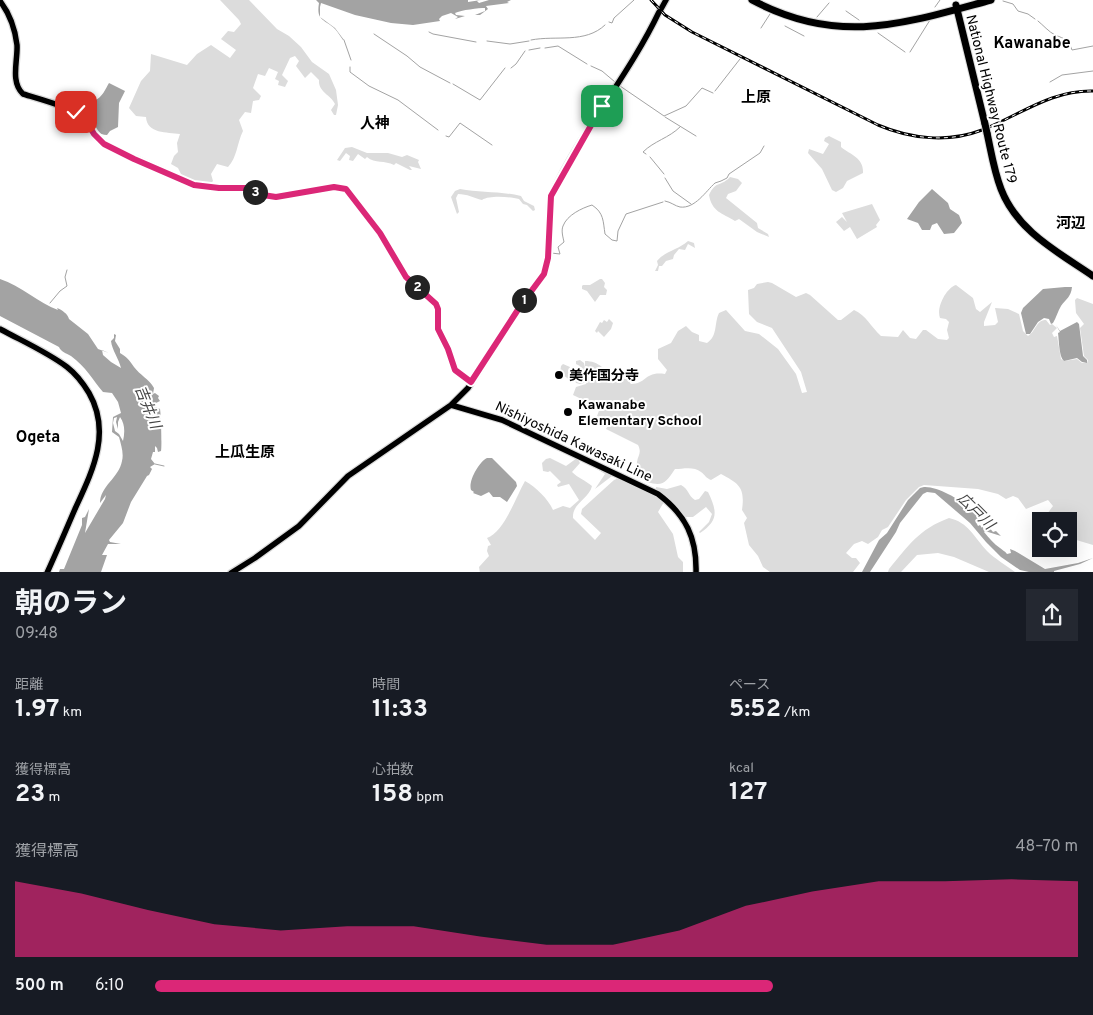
<!DOCTYPE html>
<html lang="ja">
<head>
<meta charset="utf-8">
<style>
  :root { --surface:#171b24; --page:#242831; --text:#f1f3f6; --muted:#9ea1a6; --accent:#db2777 }
  body { margin:0; font-family:Overpass,"Noto Sans JP",sans-serif; background:var(--page); color:var(--text); height:100vh; display:flex; flex-direction:column; font-size:19px; white-space:nowrap }
  * { box-sizing:border-box; margin:0 }
  p { font-size:16px; color:var(--muted) }
  .icon { flex:none; width:28px; height:28px; fill:none; stroke:currentColor; stroke-width:2; stroke-linecap:round; stroke-linejoin:round }
  .map { position:relative; height:572px; overflow:hidden }
  .drawer { display:flex; flex-direction:column; background:var(--surface); flex:1 }
  .drawer>* { flex:none }
  .buttons { position:absolute; left:1032px; top:512px; display:grid; gap:10px }
  .buttons a { display:grid; place-items:center; width:45px; height:45px; border-radius:0px; background:var(--surface); box-shadow:0 5px 20px #0002; font-size:25px }
  .pin { position:absolute; display:grid; place-items:center; width:42px; height:42px; color:#fff; margin:-21px; border-radius:10px; box-shadow:0 2px 8px #0006 }
  .km { position:absolute; width:25px; height:25px; margin:-12px; border-radius:50%; background:#222; color:#fff; font-size:14px; line-height:25px; text-align:center }
  .round { display:grid; place-items:center; flex:none; width:52px; height:52px; border-radius:0px; background:var(--page) }
  .overview { display:flex; align-items:center; justify-content:space-between; height:85px; padding:0 15px }
  h1 { font-size:28px; font-weight:700; line-height:38px }
  .metrics { display:grid; grid-template-columns:repeat(3,1fr); gap:8px; height:85px; padding:5px 15px }
  .metrics div { display:grid; align-content:center }
  .metrics b { font-size:25px; font-weight:700 }
  .metrics small { font-size:14px; font-weight:400 }
  .metrics p { font-size:14px }
  .chart { height:140px; padding:10px 15px }
  .chart p { display:flex; justify-content:space-between }
  .chart svg { width:100%; height:90px; margin-top:5px; fill:var(--accent); opacity:.7 }
  ul { padding:0 15px; list-style:none; font-size:16px }
  li { display:grid; grid-template-columns:80px 60px 1fr; align-items:center; height:38px }
  li i { height:12px; border-radius:6px; background:var(--accent) }
  .map>svg:first-child { display:block }
  .green { fill:#dcdcdc }
  .water { fill:#a3a3a3; fill-rule:evenodd }
  .lines { fill:none; stroke-linecap:round; stroke-linejoin:round }
  .stream { stroke:#a3a3a3; stroke-width:1 }
  .major-casing { stroke:#dbdbdb; stroke-width:8 }
  .highway-casing { stroke:#dbdbdb; stroke-width:9 }
  .major { stroke:#000; stroke-width:5.5 }
  .highway { stroke:#000; stroke-width:7 }
  .rail-casing { stroke:#000; stroke-width:3 }
  .rail { stroke:#fff; stroke-width:1; stroke-dasharray:4; stroke-linecap:butt }
  .highway-bridge-casing { stroke:#dbdbdb; stroke-width:9; stroke-linecap:butt }
  .highway-bridge { stroke:#000; stroke-width:7 }
  .route-casing { stroke:#fff; stroke-width:10 }
  .route { stroke:#db2777; stroke-width:6 }
  .poi-dot { fill:#000; stroke:#fff; stroke-width:2 }
  .labels { text-anchor:middle; stroke-width:4; stroke-linejoin:round; paint-order:stroke }
  .street-label { font-size:14px; fill:#000; stroke:#fff }
  .poi-label { font-size:14px; font-weight:bold; fill:#000; stroke:#fff; text-anchor:start }
  .neighbourhood-label { font-size:15px; font-weight:bold; fill:#000; stroke:#fff }
  .water-label { font-size:15px; font-style:italic; fill:#444; stroke:#fff }
  .quarter-label { font-size:16px; font-weight:bold; fill:#000; stroke:#fff }
</style>
</head>
<body>
<div class="map">
<svg width="1093" height="573" viewBox="0 0 1093 573">
  <rect width="100%" height="100%" fill="#fff"/>
  <!-- green -->
  <path class="green" d="M220 0H249L277 29 289 36 301 47 312 62 329 74 336 90 338 105 336 115H334L331 110 335 104C331 95 318 92 319 80L311 72 305 78 296 66 299 61 295 56 290 58 282 75 288 81 285 87 278 85 279 81 275 79 278 72 269 68 265 76 258 74 253 88 261 96 259 100 253 101 251 113 245 112 239 120 243 131C237 143 237 158 228 167L217 164 211 174 213 181 210 184 196 182 182 176 178 168 171 164 174 156 178 152 177 143 180 134C167 132 147 134 146 117L136 116 129 108 141 81 150 71 151 54 187 65 197 54 211 45 230 58 236 50 221 39 228 31 234 32 241 24 239 20Z
    M829 136 841 142V147C851 155 864 158 863 173L847 181 843 188 836 192 832 190 822 169 808 153 809 149 823 154 829 144 824 141 825 138Z
    M352 147 367 153H388L402 157 407 155 419 160 418 162 421 169 409 166 412 170H410L396 163 394 165C385 160 375 164 367 157L365 159 358 154 353 161 349 160 350 156 346 153 340 161 337 160 345 148Z
    M730 177 738 179 742 183 736 191 728 194 726 198 757 223 758 228 768 234 769 237 757 232 739 219 735 221C722 213 712 212 709 195 716 180 721 187 730 177Z
    M460 189C480 193 501 191 521 196L524 201 534 206 535 210 533 211 527 205 523 204 519 199C510 197 490 195 482 200 474 198 467 194 458 194L456 198 459 212 457 214 451 197 455 191Z
    M872 204 880 220 876 225 877 227 857 239 850 227 844 231 836 222 842 217 847 222 842 213Z
    M688 241 694 243 695 248 688 244 685 250 679 249 674 255 673 259 666 261 662 266H659L658 271H655L658 265 657 261C665 251 678 250 688 241Z
    M600 279H602L605 283 604 287 607 290 606 295H600L595 302 587 291 582 289V286L583 285H590Z
    M768 282 772 283 796 297 806 293 810 295 838 320H841L854 310C866 315 871 327 881 336L898 337 903 330 910 338 916 339 923 330H926L938 339 947 340 949 338 947 330 949 322 946 319 940 318C936 308 946 288 956 285L973 298 976 309 980 312 992 302 984 322V326L995 325 998 322 995 308 1008 309 1019 314 1023 331 1028 336C1036 331 1036 320 1046 320L1050 325 1052 324 1057 328 1052 333 1054 337 1057 336 1061 359 1064 361 1077 359 1082 363H1087L1088 360 1084 356 1080 328 1084 324 1076 313 1075 300 1077 298 1093 304V545L1073 539 1069 540V521H1046L1047 514 1053 506 1048 500 1026 509 1018 498 1013 496 1006 499 998 494 978 489 924 485 919 487 906 500 888 527 882 530 878 537 868 544 862 541 854 544 846 553 852 558H856L860 563 853 572H770L763 567 758 556 749 545 744 523 747 518 742 510C745 488 740 484 721 474L711 480C706 478 705 475 701 472 694 466 683 469 675 469 666 482 664 487 647 482 643 477 636 470 637 462 638 455 642 453 638 445L606 429 610 422 597 416 600 408 573 395 576 387 586 384 587 382 580 384 576 383 573 376 575 373 585 379 587 375 583 371 579 370 580 366 576 364V361L580 360 584 363 585 368 590 372V376L592 373 585 366V361C592 361 597 363 602 367L600 372 614 381 616 378 627 379 631 384C647 384 644 371 665 374L667 370 658 359V349L671 343 678 331 686 326 692 332 699 335V341L707 343C718 336 714 323 719 313L726 310 745 331 759 334 778 349 796 374 802 393 807 392 801 372 772 328 757 322 749 314 748 290 754 288 757 284Z
    M609 319 613 323 611 329 604 337 598 331 597 333 595 331 600 322 602 323 604 320 607 322Z
    M563 364 570 367 568 371 570 380 560 373 561 366Z
    M550 458 566 466 577 458 580 463 572 472C578 478 585 480 592 486 589 499 572 503 573 518L595 540 601 533 581 514 582 509 614 480 619 478 656 496 664 502 658 512 673 534 678 557 683 562V573H480L479 567 489 556 487 551 488 546 491 545 487 538C504 532 516 497 525 481 536 487 548 499 553 510L563 506 570 508 579 500 569 484 558 487 557 485 561 482 550 471 548 472 543 471 542 463 546 459Z
    M581 459 611 473 612 476 595 489 605 474Z
    M681 485C689 489 688 496 695 500L699 499 705 491 708 492C717 511 719 520 700 533L699 532 709 522 712 514 706 507 693 517H686L672 502 656 489V487L667 489Z
    M949 518C968 522 974 537 987 551 995 559 1006 565 1015 572H989L954 557 938 553 917 555 901 572H888L889 569C908 546 919 529 949 518Z"/>
  <!-- water -->
  <path class="water" d="M316 0H468V2L481 0 477 1 479 3 489 0H511L507 2 509 3 486 6 488 9 480 15H475L485 11V8C479 8 461 10 455 13L456 15 465 16 455 19 458 17 451 13 442 16 439 19 440 21 413 25 391 23 355 15 321 3 320 7V17L335 28 344 40H343C340 36 338 32 335 29 324 19 316 21 319 3Z
    M109 83 125 91 119 103 118 127 110 131 107 135C92 135 85 115 83 103 87 100 89 101 95 100 102 98 106 88 109 83Z
    M932 189 948 203 950 209 959 215 962 223 954 233 944 234 937 223 932 225 930 230H922L918 223 907 219 919 202Z
    M0 279C21 286 39 303 58 310L57 308C62 310 68 314 69 319L88 334 98 349 109 353 102 350 103 355 111 362 121 368C119 359 112 350 111 341L114 338V334L116 335 115 341 120 349V353C128 358 129 360 134 367 140 375 149 379 154 388L153 394 155 393 159 396 158 398 160 401 156 403V407L160 409C161 414 162 447 161 451L158 452 157 448 155 446V452H153L151 459 155 464 150 467 152 469 149 475 147 476 131 502 123 523 109 540 110 542 121 544H108L102 555H107L101 572H59L60 569H64L82 525V518L85 517 89 509 85 533 105 499 106 495 100 503C100 486 119 478 122 461 124 453 121 445 119 437L112 432 113 417 121 413 118 402 112 393 103 392C92 379 86 367 71 356 66 353 61 352 59 347L0 316ZM120 417C125 424 125 432 123 441L119 434 115 431 113 423 114 418 117 417 116 422 118 429V422Z
    M1065 287H1072C1071 297 1066 299 1061 306 1058 311 1056 318 1053 323L1051 324 1049 319 1044 318 1038 322 1030 334H1026L1021 313 1023 308 1043 289Z
    M1077 322 1079 324 1083 356 1087 360V363L1082 362 1077 358 1064 361C1059 357 1059 340 1058 333L1060 332 1056 325 1060 331Z
    M487 458H492L516 482 517 486 507 502 500 497H493L489 492 481 496 473 493 474 492 471 490C468 481 479 462 487 458Z
    M924 487C943 486 976 510 987 524L980 519 979 521 975 520 978 526 980 525 982 528V525L984 530H988L986 527 987 525 993 532 996 531 1001 536 985 531 984 532C989 538 994 544 1000 548 1002 550 1005 551 1007 554L1011 553 1010 549 1015 551 1045 569 1078 563 1093 558 1080 564 1054 571V572H1029L1020 570 1001 557 986 542 970 523 935 493 927 492 923 494 900 523 896 532 870 572H862L879 540 887 533 908 500 920 488Z"/>
  <g class="lines">
    <!-- stream -->
    <path class="stream" d="M1003 1 1013 4 1018 11 1028 14 1035 19
      M935 7 940 0
      M846 11 859 20
      M817 17 829 3
      M1038 21C1043 25 1049 32 1055 35 1065 39 1068 39 1072 50L1093 46
      M609 22 612 23 614 18 634 0
      M785 26 804 36
      M761 28 770 14
      M429 32 433 34 476 42
      M878 33 905 52
      M374 34 407 56 420 67 450 83
      M344 40 351 60
      M531 40C556 35 585 44 605 25
      M487 41 510 44 529 41
      M545 48 558 46 587 64
      M529 50 540 48
      M910 52 930 20
      M591 66 602 71 615 82
      M350 67V72L369 86 398 100 438 130
      M511 68 516 64 525 51
      M1050 82 1062 75 1093 71
      M453 84 480 100 505 68
      M620 86 664 116 686 106 702 88 713 93
      M715 91 740 59
      M665 117 696 136
      M446 136 449 137 460 123 492 145
      M646 154 643 152C654 141 669 138 680 127
      M650 157 664 174
      M665 178 673 191 691 204
      M665 201C671 202 675 206 680 207 695 209 706 191 715 183L721 181 727 178 729 174 760 153 764 146
      M551 253 560 254 558 247 564 242C563 237 561 231 563 226 567 215 582 208 592 205 604 213 603 221 605 234L612 240 617 241 618 231 626 214 663 202
      M50 303 60 291 67 286 65 277 67 270
      M155 464 164 466"/>
    <!-- major casing -->
    <g class="major-casing">
      <path id="major" d="M0 1C10 14 15 28 17 45 18 60 10 82 23 94 36 98 73 108 82 116 94 126 93 138 111 148L194 185 219 188H247L263 195 276 197 334 187 346 189 380 233 406 277 436 303 438 309V329L448 349 455 370 471 382
        M661 9 666 0
        M0 329C22 341 47 352 67 367 76 374 83 383 89 393 112 433 92 472 75 509 66 530 57 551 47 573
        M451 405 502 420 658 494C686 515 697 538 696 573
        M231 573 255 558 299 526 348 476 451 405 468 388 521 305 544 274 549 255 550 200 552 194C582 130 629 75 659 12"/>
    </g>
    <!-- highway casing -->
    <g class="highway-casing">
      <path id="highway" d="M752 0C839 46 902 24 991 0
        M956 5 985 124
        M987 133C991 151 994 171 1001 189 1017 231 1058 252 1093 276"/>
    </g>
    <!-- major -->
    <use href="#major" class="major"/>
    <!-- highway -->
    <use href="#highway" class="highway"/>
    <!-- rail casing -->
    <g class="rail-casing">
      <path id="rail" d="M651 0 665 15 692 32 878 125C911 139 948 143 982 130 1020 115 1051 90 1093 91"/>
    </g>
    <!-- rail -->
    <use href="#rail" class="rail"/>
    <!-- highway-bridge casing -->
    <g class="highway-bridge-casing">
      <path id="highway-bridge" d="M985 124 987 133"/>
    </g>
    <!-- highway-bridge -->
    <use href="#highway-bridge" class="highway-bridge"/>
  </g>
  <g class="lines">
    <!-- route casing -->
    <g class="route-casing">
      <path id="route" d="M76 112 85 119 94 134 104 144 134 159 194 185 219 188H247L263 195 276 197 334 187 346 189 380 233 406 277 436 304 438 309V329L448 349 455 370 471 382 521 305 544 274 548 258 551 196 602 106"/>
    </g>
    <!-- route -->
    <use href="#route" class="route"/>
  </g>
  <!-- markers -->
  <g class="poi-dot">
    <circle cx="559" cy="375" r="5"/>
    <circle cx="568" cy="412" r="5"/>
  </g>
  <g class="labels">
    <!-- street labels -->
    <g class="street-label">
      <text transform="translate(992 99) rotate(76)" y="5">National Highway Route 179</text>
      <text transform="translate(574 441) rotate(25)" y="5">Nishiyoshida Kawasaki Line</text>
    </g>
    <!-- poi labels -->
    <g class="poi-label">
      <text x="569" y="380">美作国分寺</text>
      <text x="578" y="409">Kawanabe<tspan x="578" dy="16">Elementary School</tspan></text>
    </g>
    <!-- neighbourhood labels -->
    <g class="neighbourhood-label">
      <text x="756" y="102">上原</text>
      <text x="375" y="128">人神</text>
      <text x="1071" y="228">河辺</text>
      <text x="245" y="457">上瓜生原</text>
    </g>
    <!-- water labels -->
    <g class="water-label">
      <text transform="translate(148 407) rotate(68)" y="5">吉井川</text>
      <text transform="translate(976 511) rotate(45)" y="5">広戸川</text>
    </g>
    <!-- quarter labels -->
    <g class="quarter-label">
      <text x="1032" y="48">Kawanabe</text>
      <text x="38" y="442">Ogeta</text>
    </g>
  </g>
</svg>
<div class="buttons">
<a><svg class="icon" aria-label="locate" viewBox="0 0 24 24"><circle cx="12" cy="12" r="6"/><path d="M12 2v4M12 18v4M2 12h4M18 12h4"/></svg></a>
</div>
<div class="pin" style="left:602px;top:106px;background:#1e9e55"><svg class="icon" aria-label="arrive" viewBox="0 0 24 24"><path d="M6 21V4h12l-3 4 3 4H6"/></svg></div>
<div class="pin" style="left:76px;top:112px;background:#d93025"><svg class="icon" aria-label="check" viewBox="0 0 24 24"><path d="M5 12l5 5 9-10"/></svg></div>
<b class="km" style="left:524px;top:300px">1</b>
<b class="km" style="left:417px;top:287px">2</b>
<b class="km" style="left:255px;top:192px">3</b>
</div>
<section class="drawer">
<div class="overview"><div><h1>朝のラン</h1><p>09:48</p></div><a class="round"><svg class="icon" aria-label="share" viewBox="0 0 24 24"><path d="M12 15V3M7 8l5-5 5 5M5 13v7h14v-7"/></svg></a></div>
<div class="metrics">
<div><p>距離</p><b>1.97<small> km</small></b></div>
<div><p>時間</p><b>11:33</b></div>
<div><p>ペース</p><b>5:52<small> /km</small></b></div>
</div>
<div class="metrics">
<div><p>獲得標高</p><b>23<small> m</small></b></div>
<div><p>心拍数</p><b>158<small> bpm</small></b></div>
<div><p>kcal</p><b>127</b></div>
</div>
<div class="chart"><p><span>獲得標高</span>48–70 m</p>
<svg viewBox="0 0 160 44" preserveAspectRatio="none"><path d="M0 44V7L10 13L20 21L30 28L40 31L50 29L60 29L70 34L80 38L90 38L100 31L110 19L120 12L130 7L140 7L150 6L160 7V44z"/></svg>
</div>
<ul>
<li><b>500 m</b>6:10<i style="width:67%"></i></li>
</ul>
</section>
</body>
</html>
